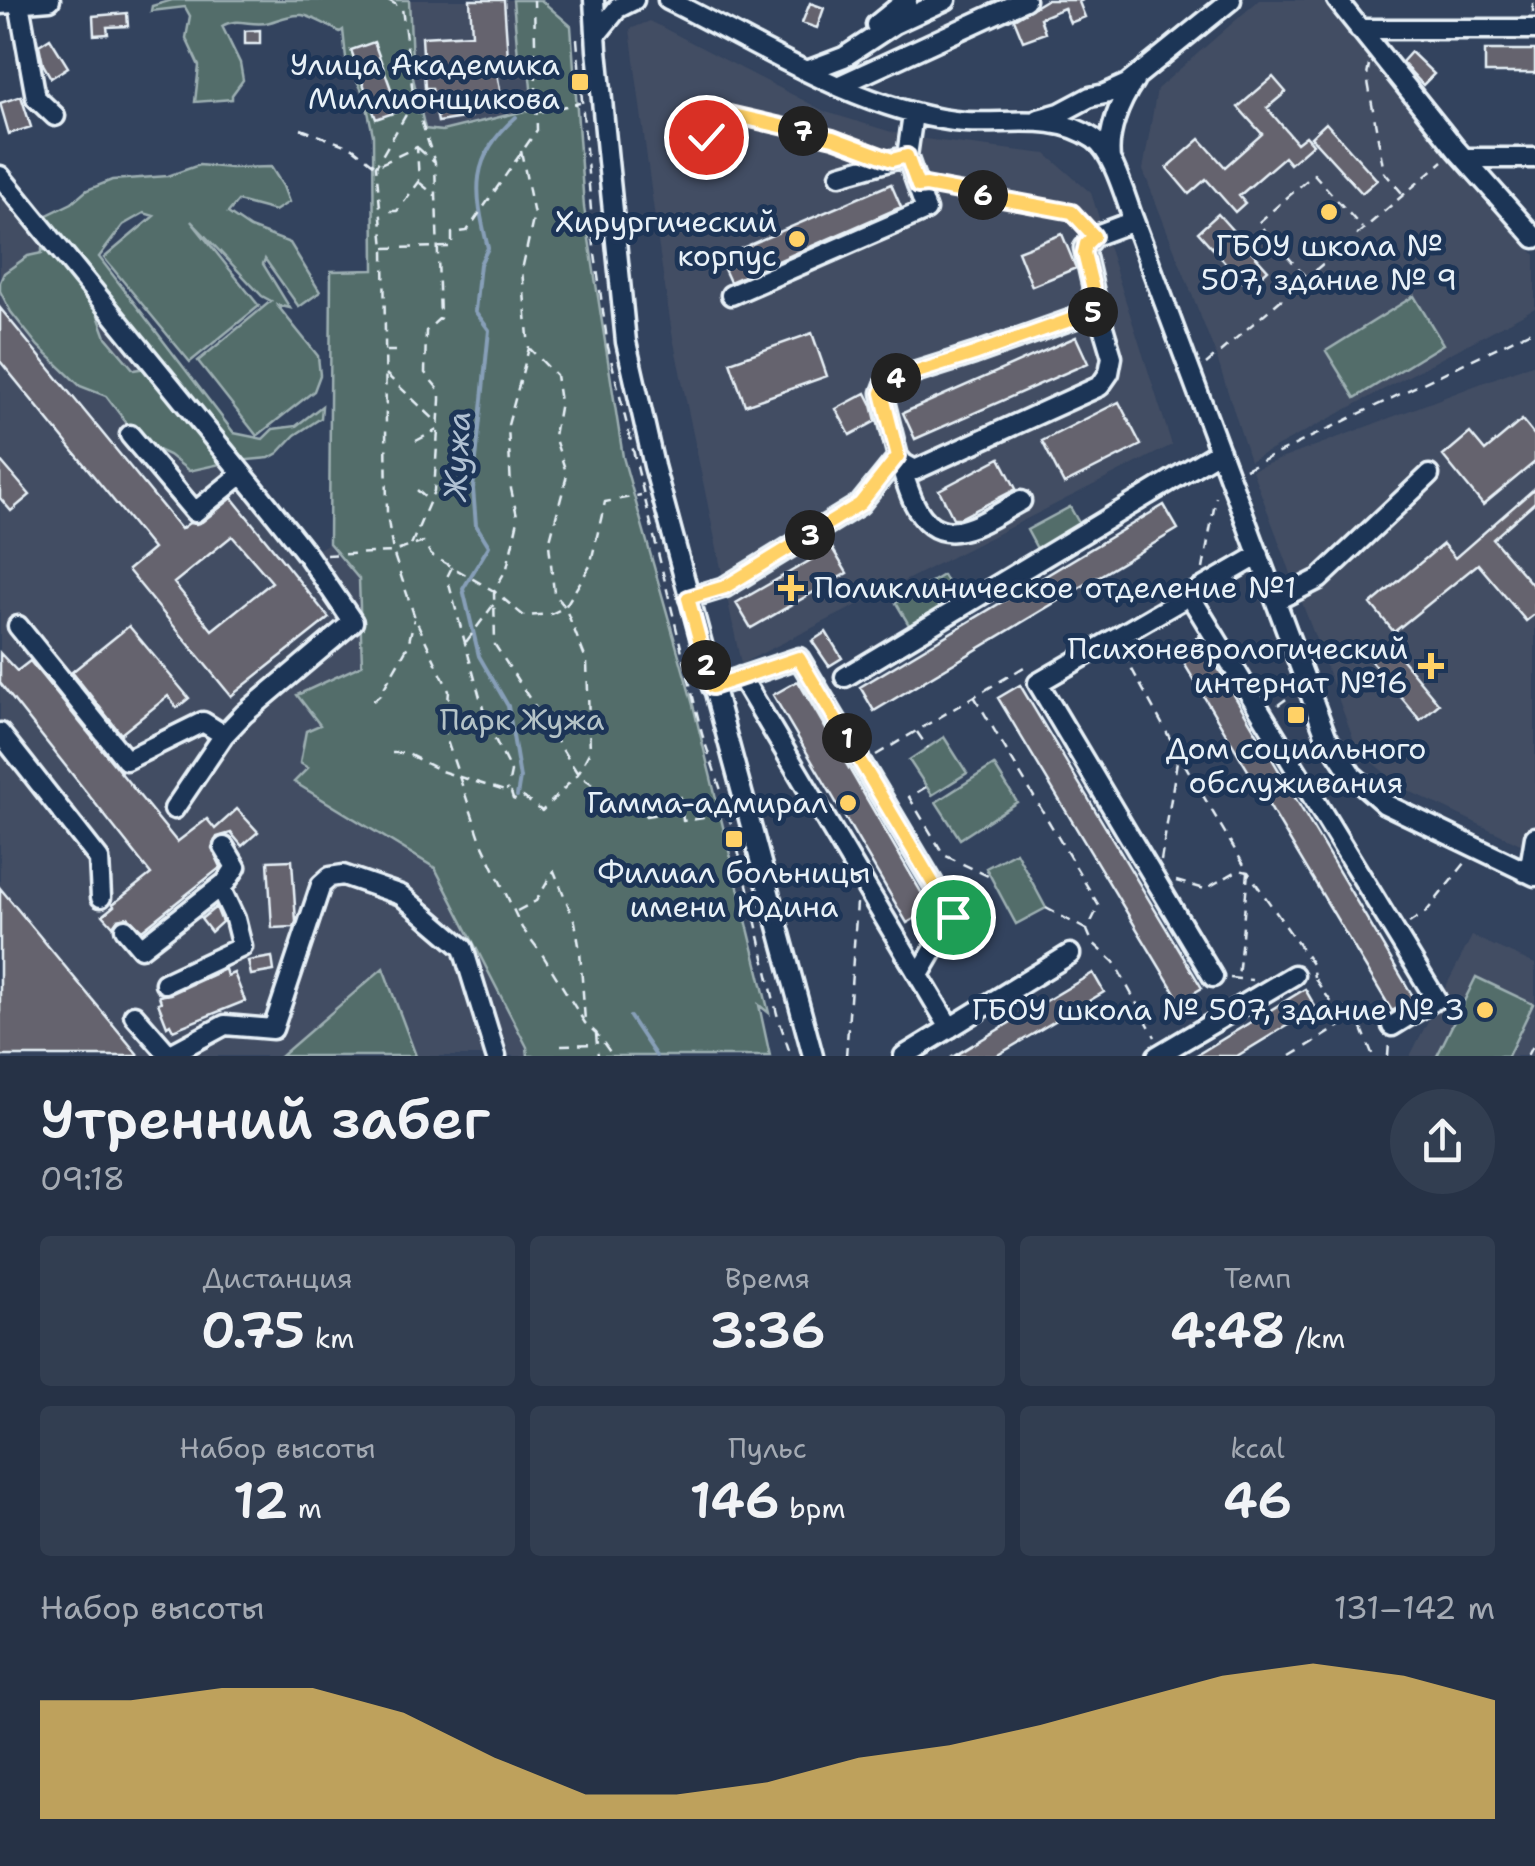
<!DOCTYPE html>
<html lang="ru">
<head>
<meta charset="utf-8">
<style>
  :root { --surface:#263246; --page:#323e51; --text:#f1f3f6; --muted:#a4aab3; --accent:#ffd166 }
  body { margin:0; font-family:"Shantell Sans",sans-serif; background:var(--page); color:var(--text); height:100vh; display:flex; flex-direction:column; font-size:38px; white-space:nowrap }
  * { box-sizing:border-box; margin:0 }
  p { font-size:32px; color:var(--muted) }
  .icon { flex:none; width:55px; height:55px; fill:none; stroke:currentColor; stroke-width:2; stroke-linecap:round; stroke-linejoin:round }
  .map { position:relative; height:1056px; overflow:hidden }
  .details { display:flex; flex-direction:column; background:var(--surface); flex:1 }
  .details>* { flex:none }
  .pin { position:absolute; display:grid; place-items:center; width:85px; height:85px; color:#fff; margin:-42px; border:5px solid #fff; border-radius:50%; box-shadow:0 2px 10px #0007 }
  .km { position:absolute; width:50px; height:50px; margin:-25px; border-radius:50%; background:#222; color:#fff; font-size:28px; line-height:50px; text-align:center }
  .round { display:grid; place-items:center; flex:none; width:105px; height:105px; border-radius:52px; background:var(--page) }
  .summary { display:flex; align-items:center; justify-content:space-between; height:170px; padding:0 40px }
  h1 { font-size:55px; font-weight:600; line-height:75px }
  .figures { display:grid; grid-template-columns:repeat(3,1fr); gap:15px; height:170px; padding:10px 40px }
  .figures div { display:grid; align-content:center; border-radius:10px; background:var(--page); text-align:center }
  .figures b { font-size:50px; font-weight:600 }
  .figures small { font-size:28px; font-weight:400 }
  .figures p { font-size:28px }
  .chart { height:280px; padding:20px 40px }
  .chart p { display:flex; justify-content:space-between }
  .chart svg { width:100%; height:180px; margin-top:10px; fill:var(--accent); opacity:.7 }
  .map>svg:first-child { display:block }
  .built { fill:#424d63 }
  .green { fill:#526d6b; stroke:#9dafb2; stroke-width:2.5 }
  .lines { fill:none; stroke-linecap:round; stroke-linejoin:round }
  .stream { stroke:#879fb8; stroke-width:4 }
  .building { fill:#65646e; stroke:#e8f1f8; stroke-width:2.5; fill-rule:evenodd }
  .minor-casing { stroke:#e8f1f8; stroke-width:25 }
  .path { stroke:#e8f1f8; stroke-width:2.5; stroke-dasharray:10 8; stroke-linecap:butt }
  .minor { stroke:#1d3557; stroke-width:18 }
  .route-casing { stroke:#fff; stroke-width:20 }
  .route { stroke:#ffd166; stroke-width:12 }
  .poi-dot { fill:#ffd166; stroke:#1d3557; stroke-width:4 }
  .labels { text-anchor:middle; stroke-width:10; stroke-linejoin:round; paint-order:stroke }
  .poi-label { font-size:30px; fill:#e8f1f8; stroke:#1d3557; text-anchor:end }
  .park-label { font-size:30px; fill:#b4c3c7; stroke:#1d3557 }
  .water-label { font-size:32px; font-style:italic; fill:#b0c1d3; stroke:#1d3557 }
</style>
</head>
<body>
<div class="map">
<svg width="1535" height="1056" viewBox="0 0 1535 1056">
  <rect width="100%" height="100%" fill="#33435e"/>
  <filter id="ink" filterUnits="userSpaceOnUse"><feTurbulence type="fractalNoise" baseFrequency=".01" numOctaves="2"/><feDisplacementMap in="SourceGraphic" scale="20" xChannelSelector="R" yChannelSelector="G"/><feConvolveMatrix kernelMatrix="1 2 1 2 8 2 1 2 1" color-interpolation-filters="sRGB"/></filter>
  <g filter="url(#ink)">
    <!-- built -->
    <path class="built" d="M409 0H513L519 67H529L533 109 442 131 425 130 413 78Z
      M1259 0H1322L1535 255V308L1250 461 1216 355 1143 170 1157 89Z
      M650 21 826 112 908 137 1046 154 1091 193 1172 445 741 664 672 333 658 242 630 29Z
      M0 187 300 560 329 543 359 579 362 666 297 695 334 742 295 782 435 868 527 1048 528 1056H0Z
      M1535 363V851L1405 789 1358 751 1252 470Z
      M1472 936 1535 964V1056H1410Z"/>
    <!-- green -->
    <path class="green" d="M172 0H409L413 78 425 129 442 131 533 109 529 67H519L513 0H541L571 26 584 207 623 457 693 705 769 1013 759 1005 770 1056H528L527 1047 435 868 294 782 308 768 300 763 306 731 320 725 297 695 362 665 359 579 329 543 331 271 374 270 373 135 365 97 346 58 343 30 340 32C328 26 314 17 302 15 290 14 280 19 270 22 253 28 238 16 222 26L240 63 243 80 232 95V99L195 102 199 66 186 38 190 16 185 7 151 11 152 6Z
      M199 165 231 168 271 167 283 186 289 202 275 211 238 201 228 213 250 228 290 243 320 292 299 307 265 259 263 264 290 308 277 305 318 356 320 375 314 391 257 436 198 361 271 301 262 296 191 221 259 306 190 362 104 258 154 216 144 213 123 225 99 257 234 433 263 439 273 429 296 426 322 406 321 418 295 435 278 453 269 458 237 461 39 219 72 203 87 190 112 180 168 176Z
      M42 249 61 260 96 310 106 337 134 370 146 368 229 462 189 471 169 455 149 446 128 425 106 396 80 386 38 346 11 312 0 291V282L4 273 28 256 42 253Z
      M1414 296 1443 344 1355 398 1326 351Z
      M1070 507 1083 530 1040 554 1027 530Z
      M943 575 959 602 912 630 896 603Z
      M944 737 967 773 932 795 909 760Z
      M994 765 1017 802 960 839 936 802Z
      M1016 852 1046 908 1016 924 986 868Z
      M383 968 416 1056H281Z
      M1476 977 1533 1004 1508 1056H1437Z"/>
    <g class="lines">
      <!-- stream -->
      <path class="stream" d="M516 117C469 158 474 191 488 248L480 264 475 311 489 330 473 489 476 525 489 546 463 589 479 656 508 706 520 778 517 796
        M630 1017 656 1056"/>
    </g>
    <!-- building -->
    <path class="building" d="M470 0H504L509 72 497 73 502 101 468 106 470 117 438 122 432 88H425L422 37 472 34Z
      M1046 0H1083L1079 2 1085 17 1070 23 1064 8 1040 18 1045 33 1023 41 1014 19Z
      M810 3 824 8 817 28 802 23Z
      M127 13 128 26 107 27 108 34 94 35 93 16Z
      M260 30V44H245V31Z
      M50 38 68 67 51 78 43 64 39 45Z
      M374 42 399 111 376 119 351 50Z
      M1485 50H1535V73H1485Z
      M1411 52 1434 74 1423 85 1402 62Z
      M1273 77 1286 92 1267 108 1297 143 1306 136 1313 144 1290 164 1284 157 1239 196 1245 203 1235 212 1206 179 1189 194 1167 168 1200 139 1225 167 1262 134 1238 107Z
      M21 96 31 127 9 134 0 103Z
      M1326 123 1377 180 1362 193 1311 137Z
      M891 184 901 207 730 282 719 258Z
      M1218 214 1268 270 1248 288 1198 232Z
      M1062 234 1076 268 1032 286 1018 251Z
      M0 308 181 529 189 523 196 524 202 522 232 498 329 618 231 696 128 570 153 549 0 361ZM232 536 272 582 212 630 174 583Z
      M812 333 827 376 745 405 730 362Z
      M1076 337 1088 363 915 439 903 413Z
      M866 393 872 405 876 421 850 435 836 409Z
      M1119 402 1141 445 1064 484 1042 441Z
      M1522 420 1535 436V462L1483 505 1443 456 1470 433 1485 451Z
      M1000 458 1016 489 960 518H953L939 490Z
      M0 460 30 495 11 511 0 498Z
      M1535 488V502L1493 539 1535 588V614L1526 621 1478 564 1394 632 1371 604 1443 544 1455 558Z
      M1164 505 1178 529 874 711 860 687Z
      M832 548 847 573 751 628 736 603Z
      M129 626 189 698 177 708 168 696 121 734 72 672Z
      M826 632 842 658 829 666 812 641Z
      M1199 636 1414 998 1392 1011 1176 650Z
      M1389 644 1439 704 1420 720 1370 660Z
      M0 653 17 671 30 661 177 842 207 819 215 829 237 809 258 832 242 846 231 833 217 837 212 848 221 867 142 930 128 917 118 919 113 926 103 915 114 906 113 904 151 874 0 683Z
      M798 681 931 909 907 923 773 695Z
      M1020 685 1202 988 1180 1001 998 698Z
      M292 860 296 922 294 927 272 928 268 861Z
      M0 888 139 1056H0Z
      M216 907 222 922 211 932 201 919Z
      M272 957 274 971 251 975 248 961Z
      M225 969 227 976 234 973 245 1001 173 1030 170 1024 167 1026 158 1003 161 1002 159 996 170 994Z
      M1093 973 1104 992 996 1056H954Z
      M1305 989 1316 1008 1237 1056H1195Z"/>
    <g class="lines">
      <!-- minor casing -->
      <g class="minor-casing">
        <path id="minor" d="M594 0 597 50 626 342 654 466 813 1056
          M668 0C758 44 853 107 954 121 1000 127 1053 110 1094 139 1114 153 1125 198 1134 221L1326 736 1352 775 1385 804 1535 876
          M1337 0 1456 149 1535 238
          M19 3 36 98 55 116
          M0 4 50 0
          M876 25 907 0
          M1359 29H1535
          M596 35 618 8 634 0
          M807 71 844 57 894 24 946 0
          M840 85 1025 0
          M1039 119 1060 113 1090 97 1105 94 1127 84 1231 0
          M1465 158H1535
          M1110 159C1107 133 1119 103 1134 81
          M840 175 907 156
          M0 176 267 504 308 556 353 622 244 714 224 735 203 722 126 760 18 626
          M731 295 926 210 907 156 913 114
          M1098 310 974 354 892 380 885 385 882 393 898 457 904 464 915 470 1100 386 1109 373 1112 357 1098 310 1084 248 1094 236 1134 221
          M130 435 195 512 242 474
          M898 457C903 472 907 488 914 503 940 557 983 521 1021 501
          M1190 596 1436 999 1392 1026
          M689 598 725 587 860 504 898 457
          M1277 600 1319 579 1429 475
          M741 677 950 1028
          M845 677 1220 451
          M712 687 799 658 953 917 919 975
          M0 733 99 859 101 897
          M174 809 224 735
          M1525 872 1531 861 1535 837
          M125 929 141 948 226 882 236 867 224 847
          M1213 977 1038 683 1259 555
          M165 983 242 947 235 919 220 887
          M134 1015 169 1055 225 1025 273 1029 321 885 330 877 343 875 401 895 463 948 496 1056
          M904 1056 1070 954
          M1157 1056 1294 975"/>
      </g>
      <!-- path -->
      <path class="path" d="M388 0 402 8 414 101 376 166 384 248 387 514 393 552 415 618 449 691 445 735 481 841 522 928 542 954 585 1023 596 1033 613 1056
        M1533 13V0
        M577 39 594 247 608 347 702 734 725 802 746 880 777 1014 791 1056
        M1369 65 1367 76 1384 172 1402 193
        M691 118a19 19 0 1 1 38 0a19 19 0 1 1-38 0Z
        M539 112 580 103
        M729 114 833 138 867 151
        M301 129 353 148 376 166 417 147 419 182 397 211H384
        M418 148 435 163
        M521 151 534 215 522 270 529 348 508 425 511 489 518 520 507 568 494 591 495 645 578 774 629 810 646 816 658 814 662 796 680 792 683 821 703 818 702 806 724 802
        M420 183 436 196
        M933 186 1072 212 1083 224
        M385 248 452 247V233L467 231 537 130 534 0
        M1305 276 1258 223 1314 174 1362 228
        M387 351H396
        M1206 364 1443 161
        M386 374 438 423
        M416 441 437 430
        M1245 469 1535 329
        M417 490 430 502
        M411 545 434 491 440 400V391L425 373 426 331 440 318 435 163 415 102
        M326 555 393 552 424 542 431 555 494 591 524 616 551 614 565 607 554 593 549 544 567 475 554 436 560 402 556 375 530 349
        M452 567 447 577 487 723 511 772 507 791
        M1203 569 1216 497
        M466 642 494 604
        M1123 653 1178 753 1248 872 1238 978
        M974 696 1099 906 1087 930 1092 942 1114 962 1155 1037
        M373 701 380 695 408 646 414 619
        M1278 705 1289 697
        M917 732 928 748
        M392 753H406L441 771 511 793 513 799 518 801 523 797 542 811 578 774 590 751 587 662 565 607 590 566 605 502 641 495
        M876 755 1024 667 1027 671
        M926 787 909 797 944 855 992 878
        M1161 861 1178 755
        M1176 881 1205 889 1239 870 1248 872 1312 964 1314 977
        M1046 908 1087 930
        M517 911 536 901 554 871 575 922 580 951 585 1021
        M1409 923 1426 912 1465 863
        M1230 978 1252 980
        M1315 979 1332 1003 1375 1021
        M596 1034 598 1056
        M561 1045 597 1044
        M846 1056 857 903
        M1291 1056 1357 1016 1373 1056
        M1388 1056 1389 1042
        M1527 1056 1535 1040"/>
      <!-- minor -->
      <use href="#minor" class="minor"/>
    </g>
  </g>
  <g class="lines" filter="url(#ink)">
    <!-- route casing -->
    <g class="route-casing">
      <path id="route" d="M706 137C721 138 730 129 729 114L833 138 892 160 907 156 918 186 926 185 1072 212 1094 236 1086 244 1084 253 1098 310 974 354 892 380 885 384 882 393 898 456 860 504 725 587 688 598 712 687 799 658 953 917"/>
    </g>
    <!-- route -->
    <use href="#route" class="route"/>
  </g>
  <!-- markers -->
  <g class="poi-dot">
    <rect x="570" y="72" width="20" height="20" rx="5"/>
    <circle cx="1329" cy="212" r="10"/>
    <circle cx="797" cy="239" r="10"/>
    <path d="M786 573h10v10h10v10h-10v10h-10v-10h-10v-10h10z"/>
    <path d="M1426 651h10v10h10v10h-10v10h-10v-10h-10v-10h10z"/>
    <rect x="1286" y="705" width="20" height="20" rx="5"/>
    <circle cx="848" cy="803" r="10"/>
    <rect x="724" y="829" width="20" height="20" rx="5"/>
    <circle cx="1485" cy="1010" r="10"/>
  </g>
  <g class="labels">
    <!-- poi labels -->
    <g class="poi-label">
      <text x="560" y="75">Улица Академика<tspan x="560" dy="34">Миллионщикова</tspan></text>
      <text x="777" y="232">Хирургический<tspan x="777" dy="34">корпус</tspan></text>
      <text x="1329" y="256" text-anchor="middle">ГБОУ школа №<tspan x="1329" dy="34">507, здание № 9</tspan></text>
      <text x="814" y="598" text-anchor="start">Поликлиническое отделение №1</text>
      <text x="1408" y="659">Психоневрологический<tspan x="1408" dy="34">интернат №16</tspan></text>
      <text x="1296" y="759" text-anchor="middle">Дом социального<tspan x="1296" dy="34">обслуживания</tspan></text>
      <text x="828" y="813">Гамма-адмирал</text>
      <text x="734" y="883" text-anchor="middle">Филиал больницы<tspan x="734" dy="34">имени Юдина</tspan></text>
      <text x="1465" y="1020">ГБОУ школа № 507, здание № 3</text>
    </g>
    <!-- park labels -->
    <g class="park-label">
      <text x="522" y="730">Парк Жужа</text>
    </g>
    <!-- water labels -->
    <g class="water-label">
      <text transform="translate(457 456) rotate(-87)" y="11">Жужа</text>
    </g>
  </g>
</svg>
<div class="pin" style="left:953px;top:917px;background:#1e9e55"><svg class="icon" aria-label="arrive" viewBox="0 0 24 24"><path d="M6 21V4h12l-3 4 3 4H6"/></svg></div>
<div class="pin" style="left:706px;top:137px;background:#d93025"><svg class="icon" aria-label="check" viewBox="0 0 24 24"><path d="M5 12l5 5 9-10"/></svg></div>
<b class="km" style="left:847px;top:738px">1</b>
<b class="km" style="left:706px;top:665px">2</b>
<b class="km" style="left:810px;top:535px">3</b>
<b class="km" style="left:896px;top:378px">4</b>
<b class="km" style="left:1093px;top:312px">5</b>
<b class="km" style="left:983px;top:195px">6</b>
<b class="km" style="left:803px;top:131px">7</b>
</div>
<section class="details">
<div class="summary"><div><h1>Утренний забег</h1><p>09:18</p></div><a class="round"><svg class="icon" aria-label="share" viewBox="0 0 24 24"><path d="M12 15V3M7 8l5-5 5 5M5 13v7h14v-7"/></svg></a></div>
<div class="figures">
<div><p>Дистанция</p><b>0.75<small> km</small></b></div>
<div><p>Время</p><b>3:36</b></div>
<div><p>Темп</p><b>4:48<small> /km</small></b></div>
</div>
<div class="figures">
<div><p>Набор высоты</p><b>12<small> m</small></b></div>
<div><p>Пульс</p><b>146<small> bpm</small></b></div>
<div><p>kcal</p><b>46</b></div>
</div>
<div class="chart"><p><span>Набор высоты</span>131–142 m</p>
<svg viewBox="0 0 160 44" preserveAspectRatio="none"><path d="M0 44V15L10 15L20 12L30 12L40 18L50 29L60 38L70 38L80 35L90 29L100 26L110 21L120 15L130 9L140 6L150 9L160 15V44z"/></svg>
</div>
</section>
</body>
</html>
